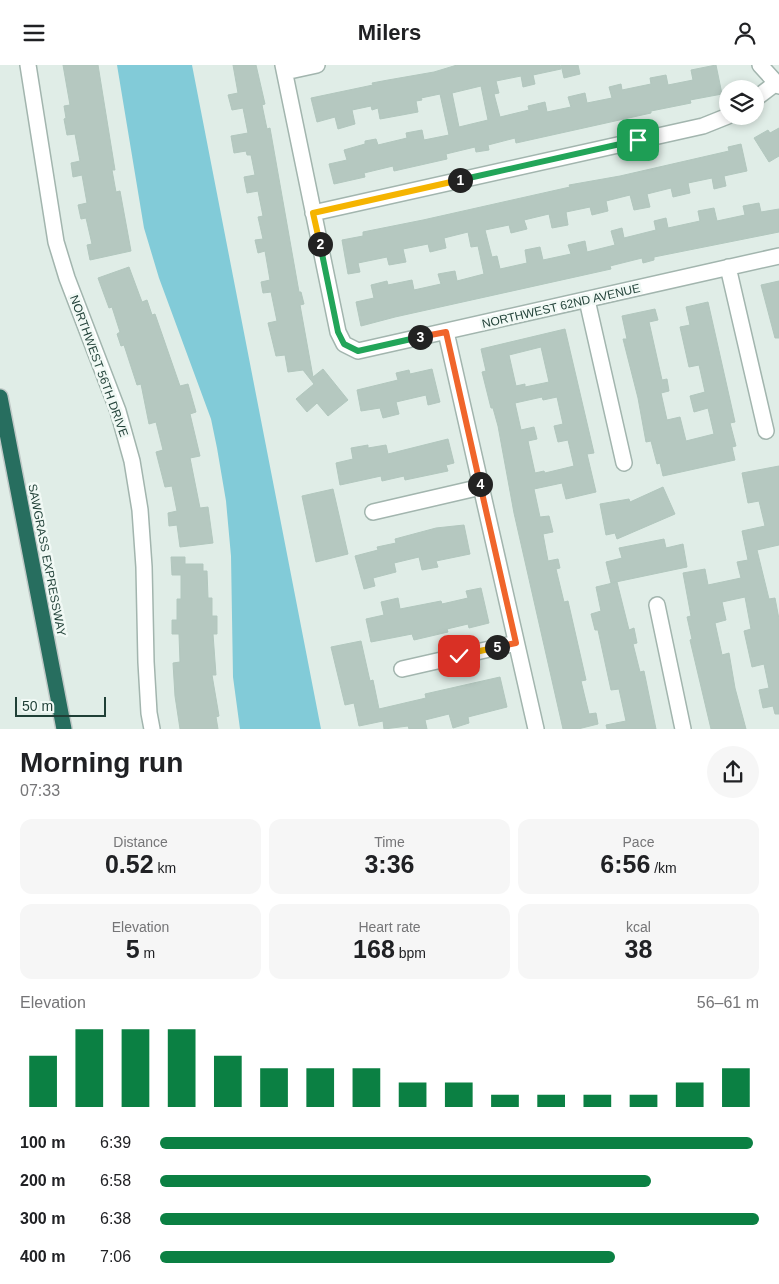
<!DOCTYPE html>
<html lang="en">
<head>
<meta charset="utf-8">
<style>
  :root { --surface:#fff; --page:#f6f6f6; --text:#202124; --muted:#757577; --accent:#0b8043 }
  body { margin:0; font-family:Arial,sans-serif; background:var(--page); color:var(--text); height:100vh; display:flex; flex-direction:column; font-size:19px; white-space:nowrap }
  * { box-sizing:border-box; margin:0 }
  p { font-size:16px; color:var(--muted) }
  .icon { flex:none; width:28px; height:28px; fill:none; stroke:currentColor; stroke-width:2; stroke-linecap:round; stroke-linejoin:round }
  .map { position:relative; height:664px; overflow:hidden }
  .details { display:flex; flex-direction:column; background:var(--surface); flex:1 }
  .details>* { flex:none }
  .tools { position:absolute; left:719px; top:15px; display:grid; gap:10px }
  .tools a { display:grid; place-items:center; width:45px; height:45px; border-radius:50%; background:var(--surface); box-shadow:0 2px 8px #0003; font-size:25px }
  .scale { position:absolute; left:15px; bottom:12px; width:91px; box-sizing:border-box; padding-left:5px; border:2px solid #1f3f36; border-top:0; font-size:14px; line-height:18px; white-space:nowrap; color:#1f3f36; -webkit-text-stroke:4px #f1f9f5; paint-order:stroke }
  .pin { position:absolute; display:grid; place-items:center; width:42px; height:42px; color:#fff; margin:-21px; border-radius:10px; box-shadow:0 2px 8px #0006 }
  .km { position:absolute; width:25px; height:25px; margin:-12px; border-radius:50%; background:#222; color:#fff; font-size:14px; line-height:25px; text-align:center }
  .round { display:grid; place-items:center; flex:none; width:52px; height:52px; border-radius:26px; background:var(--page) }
  .headline { display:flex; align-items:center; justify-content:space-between; height:85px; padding:0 20px }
  h1 { font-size:28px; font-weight:800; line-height:38px }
  .stats { display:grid; grid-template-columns:repeat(3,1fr); gap:8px; height:85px; padding:5px 20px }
  .stats div { display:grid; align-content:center; border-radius:12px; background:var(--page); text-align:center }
  .stats b { font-size:25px; font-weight:800 }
  .stats small { font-size:14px; font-weight:400 }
  .stats p { font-size:14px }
  .chart { height:140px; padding:10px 20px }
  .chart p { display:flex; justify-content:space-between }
  .chart svg { width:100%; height:90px; margin-top:5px; stroke:var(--accent); stroke-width:6 }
  ul { padding:0 20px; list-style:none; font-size:16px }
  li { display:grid; grid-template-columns:80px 60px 1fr; align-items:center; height:38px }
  li i { height:12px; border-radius:6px; background:var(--accent) }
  header { display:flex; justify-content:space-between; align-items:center; height:65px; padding:0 20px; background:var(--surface); font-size:22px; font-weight:800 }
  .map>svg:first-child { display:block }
  .water { fill:#82cbd8 }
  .building { fill:#b5c8c0; stroke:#b2c7be; fill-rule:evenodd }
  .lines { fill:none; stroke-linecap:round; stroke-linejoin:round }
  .minor-casing { stroke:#a2b5ae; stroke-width:18 }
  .highway-casing { stroke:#c0c9c7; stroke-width:18 }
  .minor { stroke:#fff; stroke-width:15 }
  .highway { stroke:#276e5f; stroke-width:15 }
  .split-1-casing { stroke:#fff; stroke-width:10 }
  .split-2-casing { stroke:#fff; stroke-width:10 }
  .split-3-casing { stroke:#fff; stroke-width:10 }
  .split-4-casing { stroke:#fff; stroke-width:10 }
  .split-5-casing { stroke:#fff; stroke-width:10 }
  .split-6-casing { stroke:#fff; stroke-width:10 }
  .split-1 { stroke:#22a559; stroke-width:6 }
  .split-2 { stroke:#f5b400; stroke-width:6 }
  .split-3 { stroke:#22a559; stroke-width:6 }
  .split-4 { stroke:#f0652b; stroke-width:6 }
  .split-5 { stroke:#f0652b; stroke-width:6 }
  .split-6 { stroke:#f5b400; stroke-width:6 }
  .labels { text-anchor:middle; stroke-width:5; stroke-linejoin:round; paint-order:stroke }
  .street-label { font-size:12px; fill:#1f3f36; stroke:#f1f9f5 }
</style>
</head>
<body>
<header><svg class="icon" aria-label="menu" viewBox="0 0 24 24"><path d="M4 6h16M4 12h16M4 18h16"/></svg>Milers<svg class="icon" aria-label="person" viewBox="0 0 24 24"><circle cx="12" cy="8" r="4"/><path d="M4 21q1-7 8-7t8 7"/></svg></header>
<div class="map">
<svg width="779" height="664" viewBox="0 0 779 664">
  <rect width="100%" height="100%" fill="#e0ede7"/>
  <!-- water -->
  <path class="water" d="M117 0H192L321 664H240L233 612 231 491 226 436 217 383 211 354 159 213 144 163Z"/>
  <!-- building -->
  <path class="building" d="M63 0H98L115 105H112L116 127 120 126 131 186 90 195 87 180 92 179 86 153 81 154 78 140 87 138 82 110 73 112 71 98 80 96 75 69 67 70 64 54 66 53 64 41 70 40Z
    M233 0H256L265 39 262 40 267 64 270 63 299 227H301L304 239 300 240 313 312 323 304 348 335 328 351 317 338 307 347 296 334 314 319 303 305 288 307 285 290 276 291 268 258 277 256 271 227 263 228 261 217 270 215 265 186 258 188 255 175 263 174 258 152 263 151 258 126 247 128 244 112 255 110 251 90H247L246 86 234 88 231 71 248 68 243 43 232 45 228 30 238 28Z
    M457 0H560L561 4 533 10 535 19 523 22 521 11 496 16 499 28 494 29 500 52 529 45 528 41 545 37 547 47 571 42 568 32 585 28 587 38 612 33 609 22 621 19 622 25 651 19 650 13 666 10 668 20 693 15 691 5 716 0 722 29 690 35 691 38 651 46V48L516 78 515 73 488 80 489 85 476 87 475 82 446 89 447 94 394 106 393 101 364 108 365 112 334 119 329 99 347 95 344 85 365 79V76L376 74 378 80 407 73 406 68 422 65 424 75 449 70 440 29 421 33 422 35 416 36 418 47 402 50 380 54 378 43 372 45 371 41 352 45 355 59 338 64 335 52 317 57 311 33 373 20 372 18 388 15 434 7ZM481 21 488 55 459 62 452 28Z
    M561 0H578L580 9 564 13Z
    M779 63V91L769 97 754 73 768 65 770 68Z
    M741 79 747 106 724 111 726 121 714 124 712 113 688 118 690 128 673 132 671 123 647 129 650 142 634 145 630 130 606 136 608 146 592 150 590 142 566 147 568 160 552 163 549 149 524 155 527 164 511 168 509 160 485 165 492 192 497 191 500 204 527 198 525 185 540 182 543 195 571 189 568 180 585 176 587 187 615 180 611 166 622 163 624 173 656 165 654 156 666 153 668 163 700 156 698 146 714 143 717 156 745 150 743 141 759 138 761 147 779 144V167L654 192V195L643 198 642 193 610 201 611 204 395 252 361 261 356 237 374 233 371 220 387 216 388 220 412 215 414 225 441 219 438 209 455 206 457 216 484 209 478 181 471 182 468 167 444 173 446 183 430 187 428 179 403 184 406 197 389 200 387 192 358 198 360 207 348 209 342 175 363 171V167L423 155 570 122 569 120 620 111 729 86 728 82Z
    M129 202 142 237 147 235 152 250 155 249 180 321 188 319 196 347 190 349 200 391 190 393 200 443 208 442 213 478 180 482 177 460 169 461 168 448 177 446 172 421 165 422 156 387 163 385 156 357 149 359 141 319 137 320 124 280 121 281 117 269 120 267 112 242 109 243 98 213Z
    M779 216V273H775L761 220Z
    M708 237 735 357 730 358 736 381 732 382 735 395 663 411 660 398 657 399 651 376 646 377 638 333 623 274H627L622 251 655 244 658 255 649 257 662 315 667 314 669 326 661 328 667 355 680 352 686 376 714 369 708 343 694 347 690 331 705 327 699 300 689 302 680 262 690 260 686 242Z
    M565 264 594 388 587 389 596 427 566 434 562 418 534 424 540 452 549 451 553 467 543 469 548 496 558 494 560 503 556 504 564 537 568 536 586 615 581 616 589 649 596 648 598 659 578 664H563L514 448 498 361 493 343H491L482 307 486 306 481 284ZM541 282 549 317 525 322V319L516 321 509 290ZM542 332 543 335 557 332 563 359 554 361 558 377 568 375 574 401 545 408 544 406 535 408 528 376 537 374 534 362 521 365 515 338Z
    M432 304 440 337 428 340 426 330 396 337 399 349 383 353 380 343 361 346 357 325 398 315 396 308 409 305 410 309Z
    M448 374 454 398 446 400 448 406 405 415 404 411 382 416 381 411 340 420 336 398 353 394 351 383 368 380V383L386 380 388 389Z
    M779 401V480L757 485 769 534 775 533 779 554V649H775L773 641 763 643 759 625 769 623 764 599 752 602 744 566 751 564 745 532 722 537 726 555 715 558 722 590 729 588 735 623 746 664H711L690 575 692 574 687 552 691 551 683 508 705 504 708 520 741 513 737 497 748 495 742 466 765 461 759 436 748 438 742 408Z
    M663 422 675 449 617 474 615 468 606 470 600 439 629 434 630 437Z
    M333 424 348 489 316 497 302 431Z
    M464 460 470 489 436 496 438 502 422 505 419 492 394 498 396 507 373 513 375 521 364 524 355 491 378 485 377 482 396 478 395 474 436 463Z
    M664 474 666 483 683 479 687 502 611 518 606 497 622 493 619 483Z
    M171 492H185V499H203V506H207L208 533H212V551H217V569H213L216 610H212L219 651 216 652 218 664H180L175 631 173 598 180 597 179 569H172V555H177V534H181V510H172Z
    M617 517 629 565 634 563 637 578 633 579 640 607 644 606 656 664H607L606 660 626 656 619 624 611 625 598 565H595L591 549 601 546 596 522Z
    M481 523 489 558 469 563 468 559 447 564 448 567 414 575 412 569 371 577 366 554 384 550 381 537 398 533 400 544 441 536 442 539 468 533 466 526Z
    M361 576 370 616 373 615 379 644 426 633 425 629 500 612 507 642 468 652 469 658 453 663 449 649 425 655 427 664H409L408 661 384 664 383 656 359 661 354 638 345 640 331 582Z"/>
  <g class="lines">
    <!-- minor casing -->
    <g class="minor-casing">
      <path id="minor" d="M28 0 56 177 67 213 118 346 132 396 140 445 144 502 146 597 149 648 152 664
        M283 0 338 267 344 279 358 286 779 191
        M760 0 779 21
        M285 7 317 0
        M755 34 776 18
        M313 148 703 61 728 51
        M728 202 766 366
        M587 235 624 398
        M446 267 536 664
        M373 447 481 422
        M657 540 683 664
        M402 604 516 578"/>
    </g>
    <!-- highway casing -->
    <g class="highway-casing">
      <path id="highway" d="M0 332 64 664"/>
    </g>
    <!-- minor -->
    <use href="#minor" class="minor"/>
    <!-- highway -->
    <use href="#highway" class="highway"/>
  </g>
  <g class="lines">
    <!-- split-1 casing -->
    <g class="split-1-casing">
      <path id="split-1" d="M460 115 638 75"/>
    </g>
    <!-- split-2 casing -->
    <g class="split-2-casing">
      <path id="split-2" d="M320 179 313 148 460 115"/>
    </g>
    <!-- split-3 casing -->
    <g class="split-3-casing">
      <path id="split-3" d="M320 179 338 267 344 279 358 286 420 272"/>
    </g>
    <!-- split-4 casing -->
    <g class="split-4-casing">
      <path id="split-4" d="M420 272 446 267 480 419"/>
    </g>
    <!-- split-5 casing -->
    <g class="split-5-casing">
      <path id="split-5" d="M480 419 516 578 497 582"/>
    </g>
    <!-- split-6 casing -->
    <g class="split-6-casing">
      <path id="split-6" d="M459 591 497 582"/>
    </g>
    <!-- split-1 -->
    <use href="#split-1" class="split-1"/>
    <!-- split-2 -->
    <use href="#split-2" class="split-2"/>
    <!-- split-3 -->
    <use href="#split-3" class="split-3"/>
    <!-- split-4 -->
    <use href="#split-4" class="split-4"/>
    <!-- split-5 -->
    <use href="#split-5" class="split-5"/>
    <!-- split-6 -->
    <use href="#split-6" class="split-6"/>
  </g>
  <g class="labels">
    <!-- street labels -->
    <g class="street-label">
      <text transform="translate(561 241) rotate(-13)" y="4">NORTHWEST 62ND AVENUE</text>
      <text transform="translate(99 301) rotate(70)" y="4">NORTHWEST 56TH DRIVE</text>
      <text transform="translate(47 495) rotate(79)" y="4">SAWGRASS EXPRESSWAY</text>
    </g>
  </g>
</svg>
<div class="tools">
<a><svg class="icon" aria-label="layers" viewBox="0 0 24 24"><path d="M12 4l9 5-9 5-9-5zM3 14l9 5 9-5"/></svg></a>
</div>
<div class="scale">50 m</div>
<div class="pin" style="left:638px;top:75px;background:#1e9e55"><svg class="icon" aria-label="arrive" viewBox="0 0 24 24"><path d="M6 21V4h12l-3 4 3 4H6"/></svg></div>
<div class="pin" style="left:459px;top:591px;background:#d93025"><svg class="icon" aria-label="check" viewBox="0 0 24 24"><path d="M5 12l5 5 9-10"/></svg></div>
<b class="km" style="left:460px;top:115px">1</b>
<b class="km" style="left:320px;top:179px">2</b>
<b class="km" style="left:420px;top:272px">3</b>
<b class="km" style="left:480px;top:419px">4</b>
<b class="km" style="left:497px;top:582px">5</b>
</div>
<section class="details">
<div class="headline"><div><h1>Morning run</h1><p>07:33</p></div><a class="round"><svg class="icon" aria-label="share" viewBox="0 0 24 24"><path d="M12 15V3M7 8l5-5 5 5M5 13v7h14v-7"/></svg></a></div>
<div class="stats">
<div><p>Distance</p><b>0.52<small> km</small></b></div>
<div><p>Time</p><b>3:36</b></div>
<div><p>Pace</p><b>6:56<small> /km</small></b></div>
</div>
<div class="stats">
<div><p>Elevation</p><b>5<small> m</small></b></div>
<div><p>Heart rate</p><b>168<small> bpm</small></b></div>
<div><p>kcal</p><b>38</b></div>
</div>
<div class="chart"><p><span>Elevation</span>56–61 m</p>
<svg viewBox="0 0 160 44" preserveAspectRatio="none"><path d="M5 44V19M15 44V6M25 44V6M35 44V6M45 44V19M55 44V25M65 44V25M75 44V25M85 44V32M95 44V32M105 44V38M115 44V38M125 44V38M135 44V38M145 44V32M155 44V25"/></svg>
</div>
<ul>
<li><b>100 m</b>6:39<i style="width:99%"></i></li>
<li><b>200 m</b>6:58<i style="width:82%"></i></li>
<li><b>300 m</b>6:38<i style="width:100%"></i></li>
<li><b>400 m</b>7:06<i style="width:76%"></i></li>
</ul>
</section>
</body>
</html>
